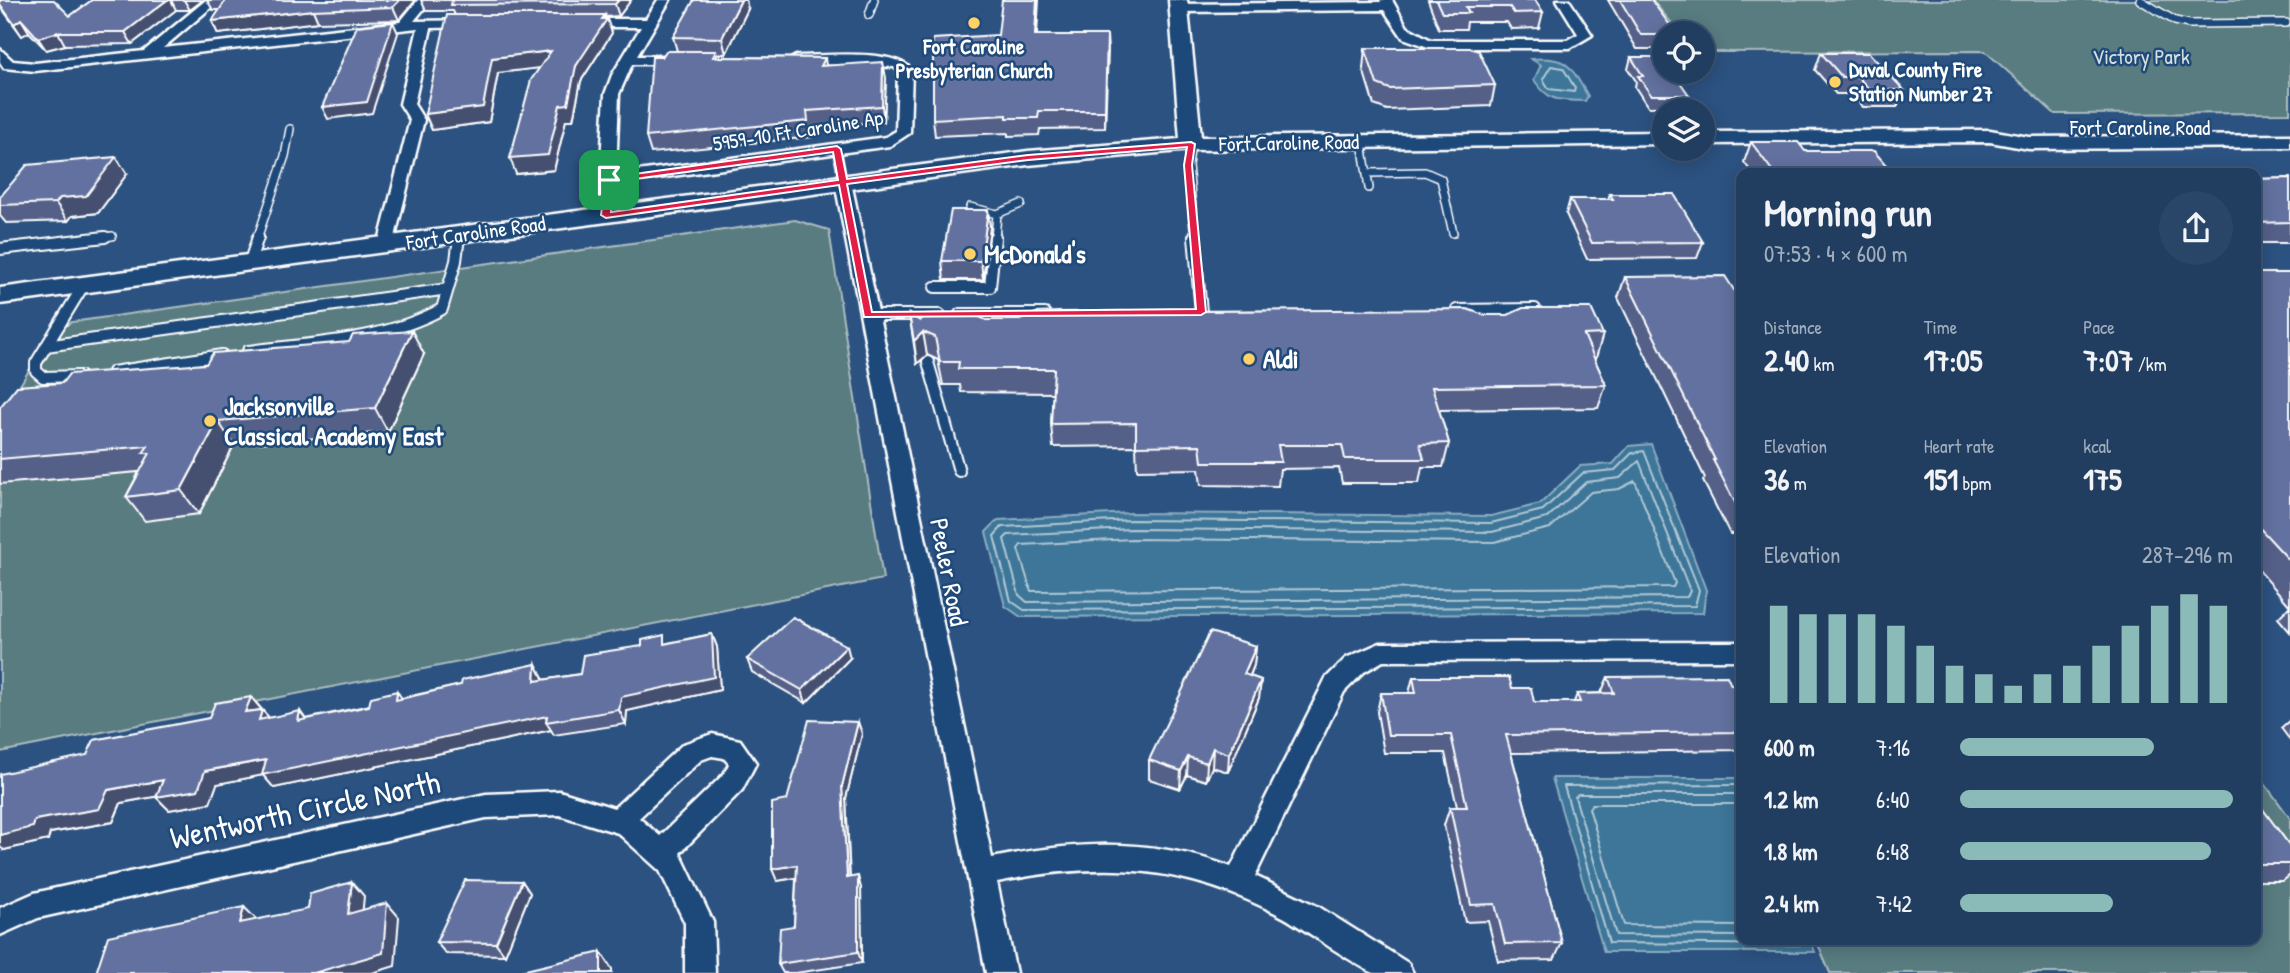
<!DOCTYPE html>
<html lang="en">
<head>
<meta charset="utf-8">
<style>
  :root { --surface:#213e61; --page:#294567; --text:#f1f3f6; --muted:#a2aebd; --line:#3e5776; --accent:#8bbbb9 }
  body { margin:0; font-family:"Patrick Hand",sans-serif; background:var(--page); color:var(--text); height:100vh; display:flex; flex-direction:column; font-size:26px; white-space:nowrap }
  * { box-sizing:border-box; margin:0 }
  p { font-size:23px; color:var(--muted) }
  .icon { flex:none; width:38px; height:38px; fill:none; stroke:currentColor; stroke-width:2; stroke-linecap:round; stroke-linejoin:round }
  .map { position:relative; flex:1; overflow:hidden }
  .panel { position:absolute; left:1736px; top:168px; width:525px; height:777px; display:flex; flex-direction:column; background:var(--surface); border-radius:14px; box-shadow:0 4px 18px #0003,0 0 0 2px var(--line) }
  .panel>* { flex:none }
  .controls { position:absolute; left:1652px; top:21px; display:grid; gap:14px }
  .controls a { display:grid; place-items:center; width:63px; height:63px; border-radius:50%; background:var(--surface); box-shadow:0 4px 18px #0003,0 0 0 2px var(--line); font-size:35px }
  .pin { position:absolute; display:grid; place-items:center; width:60px; height:60px; color:#fff; margin:-30px; border-radius:14px; box-shadow:0 4px 10px #0006 }
  .round { display:grid; place-items:center; flex:none; width:74px; height:74px; border-radius:37px; background:var(--page) }
  .summary { display:flex; align-items:center; justify-content:space-between; height:119px; padding:0 28px }
  h1 { font-size:38px; font-weight:700; line-height:52px }
  .figures { display:grid; grid-template-columns:repeat(3,1fr); gap:10px; height:119px; padding:7px 28px }
  .figures div { display:grid; align-content:center }
  .figures b { font-size:30px; font-weight:700 }
  .figures small { font-size:19px; font-weight:400 }
  .figures p { font-size:19px }
  .chart { height:196px; padding:14px 28px }
  .chart p { display:flex; justify-content:space-between }
  .chart svg { width:100%; height:126px; margin-top:7px; stroke:var(--accent); stroke-width:6 }
  ul { padding:0 28px; list-style:none; font-size:23px }
  li { display:grid; grid-template-columns:112px 84px 1fr; align-items:center; height:52px }
  li i { height:18px; border-radius:9px; background:var(--accent) }
  .map>svg:first-child { display:block }
  .green { fill:#587b80; stroke:#acbdc0; stroke-width:2 }
  .water { fill:#3e7698; stroke:#8badc1; stroke-width:2 }
  .lines { fill:none; stroke-linecap:round; stroke-linejoin:round }
  .shore { stroke:#b2c8d6; stroke-width:2 }
  .lane-far1-casing { stroke:#fff; stroke-width:10 }
  .lane-casing { stroke:#fff; stroke-width:14 }
  .street-casing { stroke:#fff; stroke-width:5 }
  .secondary-casing { stroke:#fff; stroke-width:5 }
  .lane-far1 { stroke:#1f4a7a; stroke-width:7 }
  .lane { stroke:#1f4a7a; stroke-width:10 }
  .street { fill:#1f4a7a; fill-rule:evenodd }
  .secondary { fill:#1f4a7a; fill-rule:evenodd }
  .wall { fill:#546189; stroke:#fff; stroke-width:2 }
  .shaded-wall { fill:#454f6f; stroke:#fff; stroke-width:2 }
  .building { fill:#62719f; stroke:#fff; stroke-width:2 }
  .route { fill:#e11d48; stroke:#fff; stroke-width:2; fill-rule:evenodd }
  .poi-dot { fill:#ffd166; stroke:#1f4a7a; stroke-width:2.5 }
  .labels { text-anchor:middle; stroke-width:5; stroke-linejoin:round; paint-order:stroke }
  .far-poi-label { font-size:21px; font-weight:bold; fill:#fff; stroke:#1f4a7a }
  .far-park-label { font-size:21px; fill:#d5dedf; stroke:#1f4a7a }
  .far-street-label { font-size:21px; fill:#fff; stroke:#1f4a7a }
  .poi-label { font-size:26px; font-weight:bold; fill:#fff; stroke:#1f4a7a; text-anchor:start }
  .street-label { font-size:26px; fill:#fff; stroke:#1f4a7a }
  .near-street-label { font-size:32px; fill:#fff; stroke:#1f4a7a }
</style>
</head>
<body>
<div class="map">
<svg width="2290" height="973" viewBox="0 0 2290 973">
  <rect width="100%" height="100%" fill="#2c5281"/>
  <filter id="ink" filterUnits="userSpaceOnUse"><feTurbulence type="fractalNoise" baseFrequency=".0143" numOctaves="2"/><feDisplacementMap in="SourceGraphic" scale="14" xChannelSelector="R" yChannelSelector="G"/><feConvolveMatrix kernelMatrix="1 2 1 2 8 2 1 2 1" color-interpolation-filters="sRGB"/></filter>
  <g filter="url(#ink)">
    <!-- green -->
    <path class="green" d="M1652 0H2290V113L2055 114 1985 51 1703 52V33H1680Z
      M795 220 829 230 883 579 0 752V419L50 335 72 322Z
      M2256 772 2290 818V973H1830L1816 940H2256Z"/>
    <!-- water -->
    <path class="water" d="M1531 59C1569 56 1570 66 1588 96L1585 101C1559 100 1550 103 1534 80L1541 65Z
      M1651 444 1706 590 1703 613 1021 617 1005 606 986 532 998 520 1131 513 1491 516 1540 504 1580 466 1613 464 1629 446Z
      M1552 778H1741V940H1810L1815 952H1604Z"/>
    <g class="lines">
      <!-- shore -->
      <path class="shore" d="M1551 66 1563 68 1575 88 1574 92 1549 89 1543 79Z
        M1644 451 1699 590 1695 606 1024 610 1011 601 994 536 1002 527 1131 520 1491 523 1543 510 1583 473 1615 470 1632 453Z
        M1639 461 1690 591 1687 597 1027 602 1019 595 1004 539 1008 535 1131 529 1492 532 1547 518 1586 482 1620 478Z
        M1635 481 1675 583 1673 587 1031 591 1018 549 1021 545 1132 539 1494 542 1550 528 1591 492 1619 489Z
        M1741 785 1564 786 1609 943 1800 945 1804 940
        M1741 794H1578L1575 797 1616 935 1741 936
        M1741 804H1592L1589 808 1624 925 1741 926"/>
      <!-- lane-far1 casing -->
      <g class="lane-far1-casing">
        <path id="lane-far1" d="M2140 0 2175 21 2189 24 2286 23
          M869 15 874 0
          M1362 142 1369 188
          M1191 144 1188 165 1195 239
          M837 149 843 182
          M1368 173 1425 172 1441 179 1453 233
          M970 207 997 214
          M90 239 112 236
          M257 239 285 156 290 129
          M459 239V235
          M995 239 997 214 1021 204"/>
      </g>
      <!-- lane casing -->
      <g class="lane-casing">
        <path id="lane" d="M1194 237 1201 312
          M0 249 105 237
          M249 264 258 237
          M935 287H990L995 237
          M1457 310 1535 309
          M960 314H1045
          M867 315H940
          M46 346 448 289
          M248 351C314 343 383 341 442 309L456 261 459 237
          M928 362 959 471
          M113 372 222 355
          M80 376 43 377 36 371V363L83 286"/>
      </g>
      <!-- street casing -->
      <g class="street-casing">
        <path id="street" d="M206 0H220L163 48 400 22 418 0H431L414 21 479 20 480 23 474 27 431 28 414 104 424 120 392 249H380L378 245 410 120 400 104 418 28 35 71 4 68 0 62V49L13 61 35 63 144 51Z
          M658 0H670L637 56H680L687 60 680 64H632L619 94 616 174 886 137 896 131 898 71 894 67 791 63 789 60 796 56C824 56 894 48 912 70L910 133 890 146 615 184 614 215 612 218H600L598 215 605 94 612 75 641 27H580L574 23 580 19H646Z
          M1380 0H1392L1407 27 1431 40H1567L1578 34 1557 0H1569L1592 35 1570 48H1431L1403 38 1384 10 1179 12 1173 8 1179 4 1381 2Z
          M843 177 851 182 992 858C1075 841 1151 837 1231 867L1326 678 1346 658 1380 643 1741 642V660L1383 661 1364 672 1344 692 1255 876 1319 907 1408 963 1413 973C1401 973 1387 973 1375 973 1365 972 1301 927 1285 918 1186 865 1105 860 997 882L1016 973H986L835 182Z
          M712 734 740 740 756 763 742 790 680 853 713 922 715 973H685V923L660 871 618 833 559 815 486 818 38 918 0 935V908L34 893 486 794 559 791 614 808 683 744ZM712 756 724 758 729 764 724 774 660 836 639 818 701 760Z"/>
      </g>
      <!-- secondary casing -->
      <g class="secondary-casing">
        <path id="secondary" d="M1169 0H1187L1201 137 1664 132V144L1191 150 1028 165 0 304V288L1028 151 1180 139Z
          M1990 130 2029 137 2290 135V147L2029 149 1990 142 1703 144V132Z"/>
      </g>
      <!-- lane-far1 -->
      <use href="#lane-far1" class="lane-far1"/>
      <!-- lane -->
      <use href="#lane" class="lane"/>
      <!-- street -->
      <use href="#street" class="street"/>
      <!-- secondary -->
      <use href="#secondary" class="secondary"/>
    </g>
    <!-- wall -->
    <path class="wall" d="M0 0 70 16 92 0H203L190 10H176L132 44 65 45 46 50 29 32 22 36 0 6Z
      M207 0H416L399 20 318 22 218 34 212 21 220 10H213Z
      M421 0H631L619 16 605 17 612 33 581 81 573 120H566L554 170 516 174 539 68 498 73 489 122 432 130 425 114 455 15 453 11H426Z
      M1428 0H1535L1543 12 1539 28 1511 29 1507 22H1467L1466 29H1439Z
      M1608 0H1651L1664 33V49H1637Z
      M748 9 726 54H716L717 57 825 58 826 66 886 78 884 122 810 127 812 137 651 153 646 137 662 57 677 51 673 37Z
      M1037 35H1107L1105 128 1040 129 1039 135 1008 136V133L935 136 933 119Z
      M1365 48 1495 85 1491 106 1387 110 1374 105 1363 69Z
      M1821 53 1904 90 1897 107H1863L1851 94H1836L1815 70Z
      M1631 57 1689 95 1686 106 1648 107 1635 87 1636 81 1628 69Z
      M1751 142 1805 151 1893 173H1752L1744 162Z
      M127 174 98 213 72 216 68 221 6 223 0 216V197Z
      M2290 178V243H2256V179Z
      M1610 194 1703 242 1697 258 1587 259 1566 214 1570 199H1608Z
      M988 210 990 227 983 280H944L942 261Z
      M2256 273H2290V606L2256 567Z
      M1625 277 1741 301V534H1730L1703 481 1705 478 1618 298Z
      M909 314 920 321 1484 315 1603 334 1596 358H1594L1606 385 1598 408 1439 410 1449 443 1443 467H1422L1419 483H1342L1339 468 1280 469 1278 486 1201 485 1199 469 1137 470 1136 446 1053 447 1051 424 1053 393 961 392 960 385H943L938 360 927 355 917 364Z
      M424 354 388 432 234 445 199 514 145 521 126 497 139 472 0 484V407L62 383 206 364Z
      M2290 606V632L2278 618Z
      M712 634 717 647 720 690 627 711 626 724 554 735 551 730 274 788 263 775 217 784 210 803 169 810 156 797 157 796 121 803 113 822 50 833 48 840 4 850 87 755 209 718 251 697 269 718 306 719 461 685 536 664 543 678V680L580 674 668 643Z
      M1256 646 1254 665 1250 676 1261 680 1259 698 1228 772 1212 767 1206 781 1187 775 1180 789 1149 779V760Z
      M850 658 806 703 752 672 747 659Z
      M1413 677 1512 688 1534 702H1574L1577 694 1601 693 1608 677 1741 685V750L1511 753 1562 943 1554 960 1498 961 1488 921 1465 922 1444 825 1450 807H1457L1445 753H1384L1377 712 1381 693H1409Z
      M2290 720V740L2281 728Z
      M858 722 862 734 846 798 850 878 861 888 862 963 796 973H783L778 964 794 926 796 878 777 881 787 800Z
      M2256 800 2290 846V875L2283 881H2256Z
      M522 881 530 893 505 955 446 954 436 942Z"/>
    <!-- shaded-wall -->
    <path class="shaded-wall" d="M167 0H171L176 10 132 44 125 32Z
      M184 0H203L190 10Z
      M400 0H416L399 20 393 7Z
      M619 0H631L619 16 615 4Z
      M741 0H746L748 9 726 54 722 38Z
      M1037 0H1039L1036 52 1035 35Z
      M313 10 318 22 218 34 212 21Z
      M605 15 606 20 607 19 612 33 581 81 573 120H566L554 170 516 174 510 158 560 105 576 66Z
      M21 19 29 32 22 36 14 24Z
      M393 22 398 33 372 113 328 119 322 107Z
      M58 32 65 45 46 50 38 38Z
      M1107 35 1108 51 1105 128V111Z
      M551 51 556 66 498 73 489 122 432 130 425 114 492 58Z
      M883 62 886 78 884 122 882 106Z
      M116 157 127 174 98 213 72 216 68 221 56 203 60 198Z
      M988 210 990 227 983 280 981 261Z
      M412 331 424 354 388 432 375 408Z
      M923 332 927 355 917 364 914 341Z
      M218 421 234 445 199 514 181 490Z
      M712 634 717 647 720 690 627 711 626 724 619 710 621 697Z
      M847 646 850 658 806 703 802 690Z
      M1256 646 1254 665 1243 693 1244 674Z
      M536 664 543 678V694L535 681Z
      M1261 680 1259 698 1228 772 1229 754Z
      M397 691 406 705 396 700Z
      M251 697 262 710 245 712Z
      M262 710 274 723 259 720Z
      M300 711 310 725 298 721Z
      M547 716 546 722 551 730 274 788 263 775 217 784 210 803 169 810 156 797 205 771 266 760Z
      M858 722 862 734 846 798 850 890 847 878 842 786Z
      M1213 748 1212 767 1206 781 1207 763Z
      M1188 757 1187 775 1180 789 1181 771Z
      M163 780 176 793 121 803 113 822 50 833 48 840 4 850 0 847V835L108 790Z
      M797 865 801 877 777 881 772 869Z
      M858 876 861 888 862 963 858 952Z
      M522 881 530 893 505 955 496 943Z
      M352 882 364 896 361 928 348 914Z
      M387 903 399 917 395 966 372 973H314Z
      M244 907 258 921 240 923Z
      M601 952 612 969V973H601Z"/>
    <!-- building -->
    <path class="building" d="M0 0H54L70 16 92 0H167L125 32H58L38 38 21 19 14 24 0 4Z
      M226 0H400L393 7 313 10 212 21Z
      M452 0H619L615 4 451 5Z
      M694 0H741L722 38 673 37Z
      M1002 0H1037L1035 35H1107L1105 111H1039L1038 118H1007V115L933 119V39L998 35Z
      M1436 0H1535L1543 12 1514 13 1510 7H1466L1469 13H1442Z
      M1620 0H1651L1676 33H1664V35H1641Z
      M447 15H605L602 19H607L576 66 568 104 560 105 548 155 510 158 531 80 551 51 492 58 483 107 425 114Z
      M393 22 367 102 322 107 357 26Z
      M1365 48H1470L1479 51 1495 85 1390 89 1377 84Z
      M666 51H716L713 57 825 58 821 66 883 62 882 106 807 111 808 121 646 137 652 57H662Z
      M1821 53H1869L1904 90H1870L1858 77H1842Z
      M1631 57H1662L1664 60V72H1673L1689 95H1651L1638 76H1643Z
      M1751 142H1798L1805 151H1874L1893 173H1774Z
      M116 157 86 196 60 198 56 203 0 205V197L27 165Z
      M2290 178V222L2256 223V179Z
      M1610 194H1674L1703 242 1592 243 1570 199H1613Z
      M951 210H988L981 261H942Z
      M2256 273H2290V561L2256 524Z
      M1725 276 1741 301V512H1740L1713 460H1715L1625 277Z
      M1523 308H1591L1603 334 1584 335 1606 385 1432 387 1449 443 1420 444 1424 459H1345L1342 445H1278L1281 462H1202L1200 445 1136 446V423L1051 424 1054 369H958L959 362H940L935 337 923 332 914 341 909 314 920 321 927 314 971 313 986 320H1020L1036 313 1059 312 1467 309 1484 315H1508Z
      M412 331 375 408 218 421 181 490 126 497 150 453H143L148 446 0 459V407L17 386 62 383 69 374 206 364 213 353 349 342 353 335Z
      M793 617 847 646 802 690 747 659Z
      M1210 632 1256 646 1244 674 1261 680 1229 754 1213 748 1207 763 1188 757 1181 771 1149 760Z
      M712 634 714 677 621 697 619 710 546 722 547 716 262 775 266 760 205 771 198 790 156 797 163 780 108 790 99 809 35 820 33 827 0 835V774L87 755 94 740 209 718 215 703 251 697 245 712 262 710 259 720 300 711 298 721 369 706 371 697 397 691 396 700 461 685 462 680 536 664 535 681 580 674 583 655 642 646V640L664 635V644Z
      M1727 676 1731 685H1741V732L1506 735 1562 943 1505 944 1495 904 1471 905 1450 807H1467L1451 735H1388L1381 693H1416L1413 677H1509L1512 688H1531L1534 702H1580L1577 694 1614 693 1608 677Z
      M809 720 858 722 842 786 847 878 858 876V952L778 964 780 928 794 926 797 865 772 869V803L787 800Z
      M2256 800 2290 846V864H2256Z
      M465 880 522 881 496 943 436 942Z
      M352 882 348 914 387 903 383 953 314 973H96L108 936 244 907 240 923 308 909 310 894Z
      M601 952V973H513Z"/>
  </g>
  <!-- route -->
  <path class="route" d="M1191 142 1195 144 1192 165 1206 312 1201 315 864 317 839 185 606 218 601 215 606 178 837 146 841 149 847 179 1028 155ZM1187 147 1184 165 1196 309 872 312 847 184 1028 160ZM833 152 838 180 611 212 613 182Z"/>
  <!-- markers -->
  <g class="poi-dot">
    <circle cx="974" cy="23" r="7"/>
    <circle cx="1835" cy="82" r="7"/>
    <circle cx="970" cy="254" r="7"/>
    <circle cx="1249" cy="359" r="7"/>
    <circle cx="210" cy="421" r="7"/>
  </g>
  <g class="labels">
    <!-- far-poi labels -->
    <g class="far-poi-label">
      <text x="974" y="54">Fort Caroline<tspan x="974" dy="24">Presbyterian Church</tspan></text>
      <text x="1849" y="77" text-anchor="start">Duval County Fire<tspan x="1849" dy="24">Station Number 27</tspan></text>
    </g>
    <!-- far-park labels -->
    <g class="far-park-label">
      <text x="2141" y="64">Victory Park</text>
    </g>
    <!-- far-street labels -->
    <g class="far-street-label">
      <text x="2140" y="135">Fort Caroline Road</text>
      <text transform="translate(798 131) rotate(-9)" y="7">5959-10 Ft Caroline Ap</text>
      <text transform="translate(1289 143) rotate(-1)" y="7">Fort Caroline Road</text>
      <text transform="translate(476 233) rotate(-8)" y="7">Fort Caroline Road</text>
    </g>
    <!-- poi labels -->
    <g class="poi-label">
      <text x="984" y="263">McDonald's</text>
      <text x="1263" y="368">Aldi</text>
      <text x="224" y="415">Jacksonville<tspan x="224" dy="30">Classical Academy East</tspan></text>
    </g>
    <!-- street labels -->
    <g class="street-label">
      <text transform="translate(949 572) rotate(79)" y="9">Peeler Road</text>
    </g>
    <!-- near-street labels -->
    <g class="near-street-label">
      <text transform="translate(305 810) rotate(-12)" y="11">Wentworth Circle North</text>
    </g>
  </g>
</svg>
<div class="controls">
<a><svg class="icon" aria-label="locate" viewBox="0 0 24 24"><circle cx="12" cy="12" r="6"/><path d="M12 2v4M12 18v4M2 12h4M18 12h4"/></svg></a>
<a><svg class="icon" aria-label="layers" viewBox="0 0 24 24"><path d="M12 4l9 5-9 5-9-5zM3 14l9 5 9-5"/></svg></a>
</div>
<div class="pin" style="left:609px;top:180px;background:#1e9e55"><svg class="icon" aria-label="arrive" viewBox="0 0 24 24"><path d="M6 21V4h12l-3 4 3 4H6"/></svg></div>
<section class="panel">
<div class="summary"><div><h1>Morning run</h1><p>07:53 · 4 × 600 m</p></div><a class="round"><svg class="icon" aria-label="share" viewBox="0 0 24 24"><path d="M12 15V3M7 8l5-5 5 5M5 13v7h14v-7"/></svg></a></div>
<div class="figures">
<div><p>Distance</p><b>2.40<small> km</small></b></div>
<div><p>Time</p><b>17:05</b></div>
<div><p>Pace</p><b>7:07<small> /km</small></b></div>
</div>
<div class="figures">
<div><p>Elevation</p><b>36<small> m</small></b></div>
<div><p>Heart rate</p><b>151<small> bpm</small></b></div>
<div><p>kcal</p><b>175</b></div>
</div>
<div class="chart"><p><span>Elevation</span>287–296 m</p>
<svg viewBox="0 0 160 44" preserveAspectRatio="none"><path d="M5 44V10M15 44V13M25 44V13M35 44V13M45 44V17M55 44V24M65 44V31M75 44V34M85 44V38M95 44V34M105 44V31M115 44V24M125 44V17M135 44V10M145 44V6M155 44V10"/></svg>
</div>
<ul>
<li><b>600 m</b>7:16<i style="width:71%"></i></li>
<li><b>1.2 km</b>6:40<i style="width:100%"></i></li>
<li><b>1.8 km</b>6:48<i style="width:92%"></i></li>
<li><b>2.4 km</b>7:42<i style="width:56%"></i></li>
</ul>
</section>
</div>
</body>
</html>
